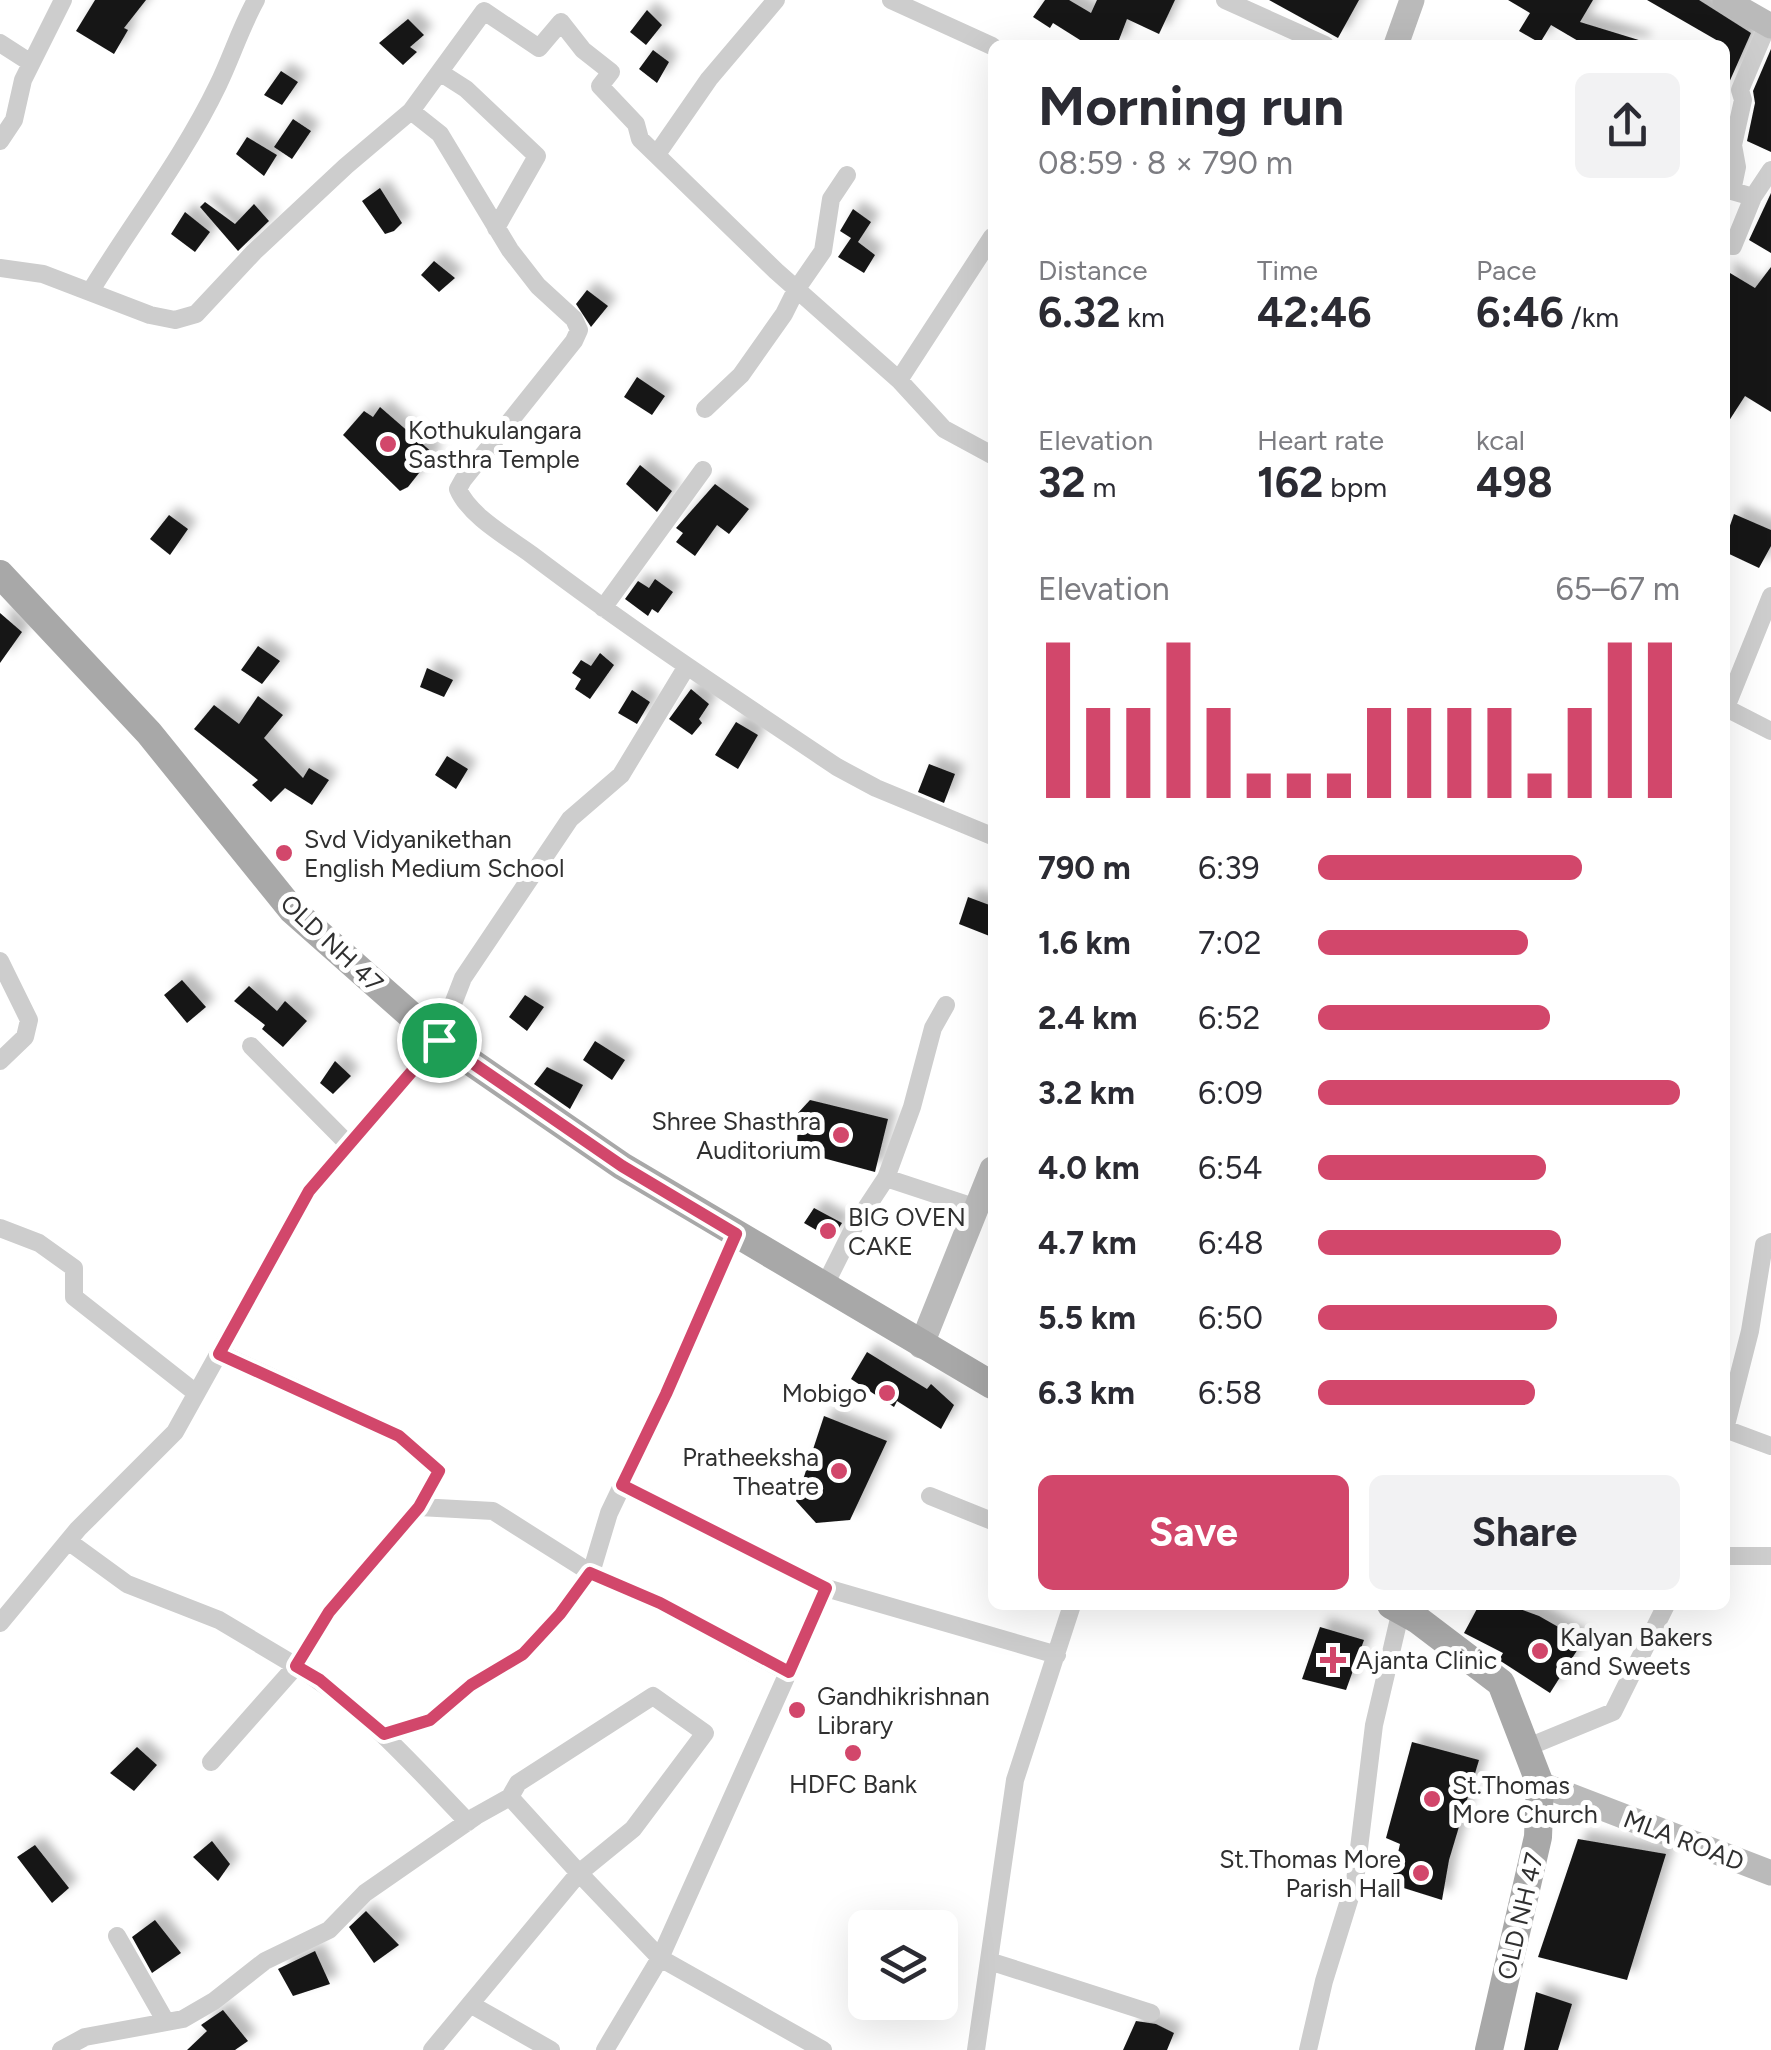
<!DOCTYPE html>
<html lang="en">
<head>
<meta charset="utf-8">
<style>
  :root { --surface:#fff; --page:#f2f2f3; --text:#2b2b33; --muted:#7c7c81; --accent:#d2476b }
  body { margin:0; font-family:Figtree,sans-serif; background:var(--page); color:var(--text); height:100vh; display:flex; flex-direction:column; font-size:38px; white-space:nowrap }
  * { box-sizing:border-box; margin:0 }
  p { font-size:32px; color:var(--muted) }
  .icon { flex:none; width:55px; height:55px; fill:none; stroke:currentColor; stroke-width:2; stroke-linecap:round; stroke-linejoin:round }
  .map { position:relative; flex:1; overflow:hidden }
  .side { position:absolute; left:988px; top:40px; width:742px; height:1570px; display:flex; flex-direction:column; background:var(--surface); border-radius:15px; box-shadow:0 10px 40px #0002 }
  .side>* { flex:none }
  .controls { position:absolute; left:848px; top:1910px; display:grid; gap:20px }
  .controls a { display:grid; place-items:center; width:110px; height:110px; border-radius:15px; background:var(--surface); box-shadow:0 10px 40px #0002; font-size:50px }
  .pin { position:absolute; display:grid; place-items:center; width:85px; height:85px; color:#fff; margin:-42px; border:5px solid #fff; border-radius:50%; box-shadow:0 2px 10px #0007 }
  .round { display:grid; place-items:center; flex:none; width:105px; height:105px; border-radius:15px; background:var(--page) }
  .head { display:flex; align-items:center; justify-content:space-between; height:170px; padding:0 50px }
  h1 { font-size:55px; font-weight:700; line-height:75px }
  .metrics { display:grid; grid-template-columns:repeat(3,1fr); gap:15px; height:170px; padding:10px 50px }
  .metrics div { display:grid; align-content:center }
  .metrics b { font-size:42px; font-weight:700 }
  .metrics small { font-size:28px; font-weight:400 }
  .metrics p { font-size:28px }
  .chart { height:280px; padding:20px 50px }
  .chart p { display:flex; justify-content:space-between }
  .chart svg { width:100%; height:180px; margin-top:10px; stroke:var(--accent); stroke-width:6 }
  .primary-button { display:flex; gap:20px; margin-top:auto; padding:20px 50px }
  .primary-button a { flex:1; height:115px; border-radius:15px; background:var(--accent); color:#fff; font-size:40px; font-weight:700; line-height:115px; text-align:center }
  .primary-button a+a { background:var(--page); color:var(--text) }
  ul { padding:0 50px; list-style:none; font-size:32px }
  li { display:grid; grid-template-columns:160px 120px 1fr; align-items:center; height:75px }
  li i { height:25px; border-radius:12px; background:var(--accent) }
  .map>svg:first-child { display:block }
  .building { fill:#171717; filter:url(#shadow) }
  .lines { fill:none; stroke-linecap:round; stroke-linejoin:round }
  .street { stroke:#cdcdcd; stroke-width:18 }
  .secondary { stroke:#bababa; stroke-width:25 }
  .primary { stroke:#a8a8a8; stroke-width:28 }
  .route-casing { stroke:#fff; stroke-width:20 }
  .route { stroke:#d2476b; stroke-width:12 }
  .poi-dot { fill:#d2476b; stroke:#fff; stroke-width:4 }
  .labels { text-anchor:middle; stroke-width:10; stroke-linejoin:round; paint-order:stroke }
  .poi-label { font-size:25px; fill:#303030; stroke:#fff; text-anchor:start }
  .street-label { font-size:25px; fill:#303030; stroke:#fff }
</style>
</head>
<body>
<div class="map">
<svg width="1771" height="2050" viewBox="0 0 1771 2050">
  <defs>
    <filter id="shadow"><feDropShadow dx="9" dy="-9" stdDeviation="5" flood-color="#0004"/></filter>
  </defs>
  <rect width="100%" height="100%" fill="#fff"/>
  <!-- building -->
  <path class="building" d="M95 0H146L124 28 128 30 114 54 76 31Z
    M1045 0H1069L1091 13 1097 0H1175L1159 34 1127 19 1117 45H1077L1080 40 1053 23 1050 28 1033 17Z
    M1269 0H1359L1338 38Z
    M1508 0H1593L1580 22 1642 41V45H1585L1551 25 1540 43 1519 31 1530 13Z
    M1647 0H1699L1751 33 1728 85 1730 100 1725 98V45Z
    M647 10 662 25 646 45 630 32Z
    M408 19 424 35 410 47 417 52 403 65 379 43Z
    M1771 49V152L1747 141 1755 103 1753 91Z
    M653 50 669 62 657 83 639 69Z
    M281 71 298 82 282 105 264 95Z
    M293 119 311 131 292 159 274 147Z
    M247 137 277 155 264 176 236 154Z
    M380 188 402 223 394 231 385 234 362 201Z
    M1771 193V253L1749 240Z
    M205 202 235 224 254 204 269 221 238 251 200 207Z
    M853 209 871 222 858 242 875 255 864 273 838 257 851 238 840 231Z
    M185 212 210 232 195 252 171 234Z
    M434 261 455 278 439 292 421 275Z
    M1771 267V412L1745 396 1725 427V270L1755 288Z
    M587 290 608 306 591 327 576 304Z
    M637 377 665 396 652 415 624 397Z
    M380 407 434 454 408 487 400 491 343 435 364 411 373 417Z
    M640 465 672 491 657 512 626 484Z
    M715 484 749 509 729 534 717 525 695 556 676 542 683 533 676 528Z
    M1734 514 1771 530V546L1759 568 1725 552V540Z
    M169 515 188 529 170 555 150 539Z
    M655 579 673 592 658 613 652 609 648 616 625 599 638 581 649 588Z
    M0 613 22 632 0 663Z
    M258 646 280 661 262 684 241 670Z
    M600 653 614 665 590 699 575 689 581 679 572 673 581 660 591 666Z
    M427 668 453 680 444 697 420 687Z
    M691 689 709 704 699 719 702 723 692 735 669 719Z
    M632 690 650 702 637 724 618 713Z
    M258 696 283 715 264 738 303 778 309 768 329 780 312 805 285 788 271 802 252 785 258 780 194 729 214 705 239 724Z
    M736 722 758 735 738 769 715 755Z
    M447 756 468 769 456 789 435 775Z
    M929 764 955 774 944 803 918 792Z
    M968 897 992 906V937L959 924Z
    M182 980 206 1007 187 1023 164 995Z
    M249 986 277 1011 285 1001 307 1021 283 1047 262 1029 265 1025 234 1001Z
    M525 995 544 1007 527 1031 509 1017Z
    M595 1041 625 1060 612 1080 583 1060Z
    M335 1061 351 1076 333 1094 320 1083Z
    M547 1067 583 1085 570 1109 534 1084Z
    M810 1100 888 1119 875 1172 797 1151 798 1113Z
    M814 1208 842 1223 832 1239 804 1223Z
    M867 1352 927 1389 931 1384 954 1405 941 1429 897 1401 894 1407 851 1379Z
    M824 1416 887 1441 850 1520 816 1523 796 1501Z
    M1479 1605H1509L1539 1616 1583 1641 1550 1693 1499 1660 1503 1653 1464 1633Z
    M1320 1627 1364 1640 1346 1690 1302 1679Z
    M1412 1742 1479 1760 1449 1860 1442 1900 1391 1884 1400 1844 1386 1838Z
    M137 1747 157 1765 134 1791 110 1773Z
    M1578 1839 1666 1854 1627 1980 1538 1957Z
    M212 1841 230 1864 218 1881 193 1857Z
    M35 1845 69 1888 52 1903 17 1857Z
    M366 1911 399 1945 374 1963 349 1927Z
    M155 1920 181 1953 152 1973 132 1937Z
    M315 1951 330 1984 293 1996 278 1969Z
    M1536 1992 1572 2004 1558 2050H1524Z
    M223 2010 248 2041 235 2050H187L207 2031 201 2025Z
    M1136 2021 1156 2024 1174 2033 1167 2050H1123Z"/>
  <g class="lines">
    <!-- street -->
    <path class="street" d="M891 0 992 46
      M1225 0 1325 45
      M0 43 31 63
      M441 73 466 89 537 156 496 228
      M411 111 484 11 539 48 561 22 583 50 611 72 600 86 636 124 640 139 776 271 899 380 944 429 992 455
      M0 141 14 120 23 80 63 0
      M657 154 709 79 776 0
      M1753 197 1771 170
      M1725 245 1733 246 1753 197 1732 191 1737 167 1733 145 1743 100 1740 90 1768 24
      M0 268 43 274 150 315 175 320 196 314 254 252 346 166 411 111 440 134 510 250 538 286 574 319 579 330 574 341 463 480 458 489C469 516 509 538 532 555 631 630 734 698 837 767L876 788 992 836
      M90 292C132 223 183 158 218 85 232 56 240 29 256 0
      M899 380 992 237
      M705 409 741 375 784 314 796 290 823 251 831 199 847 175
      M603 608 703 470
      M1726 708 1771 731
      M1725 710 1771 596
      M0 961 29 1020 25 1037 0 1061
      M251 1046 349 1145
      M886 1178 977 1208
      M0 1228 39 1243 74 1268V1297L196 1393
      M824 1287 855 1225 886 1178 912 1107 933 1028 946 1005
      M219 1353 399 1436 439 1471 419 1507
      M1725 1429 1750 1331 1764 1245 1771 1242
      M1725 1429 1771 1446
      M623 1485 826 1588
      M930 1496 992 1521
      M68 1541 127 1584 219 1620 296 1666 329 1612 419 1507 493 1511 591 1573 609 1513 666 1394 736 1234
      M1725 1556H1771
      M0 1623 78 1529 175 1432 309 1191 439 1040 463 978 570 819 621 775 687 666
      M653 1696 705 1733 633 1829 579 1873 510 1797 518 1783Z
      M384 1735 430 1720 471 1685 523 1654 560 1614 591 1573 660 1603 789 1673
      M1528 1747 1613 1712 1666 1605
      M211 1762 296 1666C362 1706 414 1766 468 1822
      M117 1936 166 2022
      M989 1961 1151 2013
      M470 2004 551 2050
      M61 2050 85 2037 183 2019 214 2001 265 1961 329 1930 365 1893 476 1816 510 1797
      M432 2050 579 1873 660 1958 826 1588 1057 1655
      M605 2050 660 1958 823 2050
      M976 2050 1015 1780 1072 1605
      M1308 2050 1324 1981 1355 1881 1374 1725 1401 1610"/>
    <!-- secondary -->
    <path class="secondary" d="M1725 0 1771 26
      M1396 45 1412 0
      M921 1346 992 1169
      M1540 1784 1771 1873"/>
    <!-- primary -->
    <path class="primary" d="M0 574 149 733 292 910 439 1040 622 1166 992 1385
      M1391 1605 1418 1620 1501 1683 1540 1784 1538 1837 1489 2050"/>
  </g>
  <g class="lines">
    <!-- route casing -->
    <g class="route-casing">
      <path id="route" d="M439 1040 622 1166 736 1234 666 1394 622 1485 826 1588 789 1672 660 1603 590 1573 560 1614 523 1654 471 1685 430 1720 384 1734 320 1680 296 1666 329 1612 419 1507 439 1471 399 1436 219 1354 309 1191Z"/>
    </g>
    <!-- route -->
    <use href="#route" class="route"/>
  </g>
  <!-- markers -->
  <g class="poi-dot">
    <circle cx="388" cy="444" r="10"/>
    <circle cx="284" cy="853" r="10"/>
    <circle cx="841" cy="1135" r="10"/>
    <circle cx="828" cy="1231" r="10"/>
    <circle cx="887" cy="1393" r="10"/>
    <circle cx="839" cy="1471" r="10"/>
    <circle cx="1540" cy="1651" r="10"/>
    <path d="M1328 1645h10v10h10v10h-10v10h-10v-10h-10v-10h10z"/>
    <circle cx="797" cy="1710" r="10"/>
    <circle cx="853" cy="1753" r="10"/>
    <circle cx="1432" cy="1799" r="10"/>
    <circle cx="1421" cy="1873" r="10"/>
  </g>
  <g class="labels">
    <!-- poi labels -->
    <g class="poi-label">
      <text x="408" y="439">Kothukulangara<tspan x="408" dy="29">Sasthra Temple</tspan></text>
      <text x="304" y="848">Svd Vidyanikethan<tspan x="304" dy="29">English Medium School</tspan></text>
      <text x="821" y="1130" text-anchor="end">Shree Shasthra<tspan x="821" dy="29">Auditorium</tspan></text>
      <text x="848" y="1226">BIG OVEN<tspan x="848" dy="29">CAKE</tspan></text>
      <text x="867" y="1402" text-anchor="end">Mobigo</text>
      <text x="819" y="1466" text-anchor="end">Pratheeksha<tspan x="819" dy="29">Theatre</tspan></text>
      <text x="1560" y="1646">Kalyan Bakers<tspan x="1560" dy="29">and Sweets</tspan></text>
      <text x="1356" y="1669">Ajanta Clinic</text>
      <text x="817" y="1705">Gandhikrishnan<tspan x="817" dy="29">Library</tspan></text>
      <text x="853" y="1793" text-anchor="middle">HDFC Bank</text>
      <text x="1452" y="1794">St.Thomas<tspan x="1452" dy="29">More Church</tspan></text>
      <text x="1401" y="1868" text-anchor="end">St.Thomas More<tspan x="1401" dy="29">Parish Hall</tspan></text>
    </g>
    <!-- street labels -->
    <g class="street-label">
      <text transform="translate(332 943) rotate(43)" y="9">OLD NH 47</text>
      <text transform="translate(1684 1840) rotate(21)" y="9">MLA ROAD</text>
      <text transform="translate(1520 1916) rotate(-77)" y="9">OLD NH 47</text>
    </g>
  </g>
</svg>
<div class="controls">
<a><svg class="icon" aria-label="layers" viewBox="0 0 24 24"><path d="M12 4l9 5-9 5-9-5zM3 14l9 5 9-5"/></svg></a>
</div>
<div class="pin" style="left:439px;top:1040px;background:#1e9e55"><svg class="icon" aria-label="arrive" viewBox="0 0 24 24"><path d="M6 21V4h12l-3 4 3 4H6"/></svg></div>
<section class="side">
<div class="head"><div><h1>Morning run</h1><p>08:59 · 8 × 790 m</p></div><a class="round"><svg class="icon" aria-label="share" viewBox="0 0 24 24"><path d="M12 15V3M7 8l5-5 5 5M5 13v7h14v-7"/></svg></a></div>
<div class="metrics">
<div><p>Distance</p><b>6.32<small> km</small></b></div>
<div><p>Time</p><b>42:46</b></div>
<div><p>Pace</p><b>6:46<small> /km</small></b></div>
</div>
<div class="metrics">
<div><p>Elevation</p><b>32<small> m</small></b></div>
<div><p>Heart rate</p><b>162<small> bpm</small></b></div>
<div><p>kcal</p><b>498</b></div>
</div>
<div class="chart"><p><span>Elevation</span>65–67 m</p>
<svg viewBox="0 0 160 44" preserveAspectRatio="none"><path d="M5 44V6M15 44V22M25 44V22M35 44V6M45 44V22M55 44V38M65 44V38M75 44V38M85 44V22M95 44V22M105 44V22M115 44V22M125 44V38M135 44V22M145 44V6M155 44V6"/></svg>
</div>
<ul>
<li><b>790 m</b>6:39<i style="width:73%"></i></li>
<li><b>1.6 km</b>7:02<i style="width:58%"></i></li>
<li><b>2.4 km</b>6:52<i style="width:64%"></i></li>
<li><b>3.2 km</b>6:09<i style="width:100%"></i></li>
<li><b>4.0 km</b>6:54<i style="width:63%"></i></li>
<li><b>4.7 km</b>6:48<i style="width:67%"></i></li>
<li><b>5.5 km</b>6:50<i style="width:66%"></i></li>
<li><b>6.3 km</b>6:58<i style="width:60%"></i></li>
</ul>
<div class="primary-button"><a>Save</a><a>Share</a></div>
</section>
</div>
</body>
</html>
